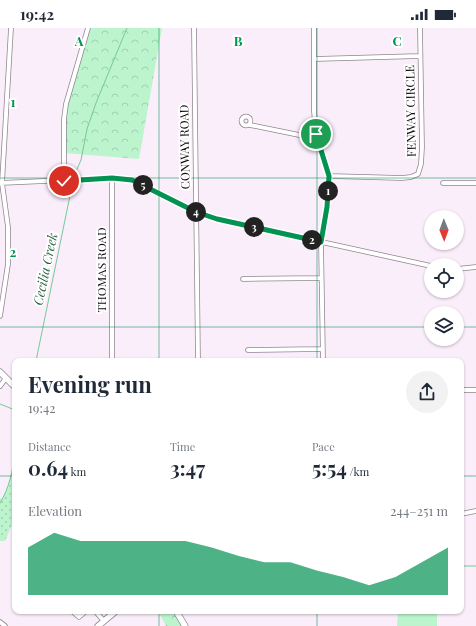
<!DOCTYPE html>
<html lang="en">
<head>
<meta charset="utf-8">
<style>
  :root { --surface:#fff; --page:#f2f2f3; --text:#1f2937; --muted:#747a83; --accent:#039252 }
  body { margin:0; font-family:"Playfair Display",serif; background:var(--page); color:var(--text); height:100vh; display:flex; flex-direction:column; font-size:15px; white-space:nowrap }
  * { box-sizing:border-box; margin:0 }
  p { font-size:13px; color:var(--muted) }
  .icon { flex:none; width:22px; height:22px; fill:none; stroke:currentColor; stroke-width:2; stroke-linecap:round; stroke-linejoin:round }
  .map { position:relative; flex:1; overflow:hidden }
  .side { position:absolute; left:12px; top:330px; width:452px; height:256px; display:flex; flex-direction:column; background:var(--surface); border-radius:8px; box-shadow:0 1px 3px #0004 }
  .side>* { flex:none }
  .needle { width:26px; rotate:179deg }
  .tools { position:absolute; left:424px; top:182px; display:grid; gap:8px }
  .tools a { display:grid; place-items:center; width:40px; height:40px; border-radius:50%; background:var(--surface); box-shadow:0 1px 3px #0004; font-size:20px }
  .pin { position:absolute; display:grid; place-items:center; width:34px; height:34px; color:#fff; margin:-17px; border:2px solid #fff; border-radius:50%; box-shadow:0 1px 4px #0007 }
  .km { position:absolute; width:20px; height:20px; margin:-10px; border-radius:50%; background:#222; color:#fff; font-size:11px; line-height:20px; text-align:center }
  .round { display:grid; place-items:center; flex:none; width:42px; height:42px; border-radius:21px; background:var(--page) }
  .summary { display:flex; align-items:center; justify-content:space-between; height:68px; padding:0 16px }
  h1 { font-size:22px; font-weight:700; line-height:30px }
  .metrics { display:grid; grid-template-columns:repeat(3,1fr); gap:6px; height:68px; padding:4px 16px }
  .metrics div { display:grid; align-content:center }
  .metrics b { font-size:20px; font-weight:700 }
  .metrics small { font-size:11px; font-weight:400 }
  .metrics p { font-size:11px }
  .chart { height:112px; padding:8px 16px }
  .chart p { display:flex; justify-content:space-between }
  .chart svg { width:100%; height:72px; margin-top:4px; fill:var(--accent); opacity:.7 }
  .status { display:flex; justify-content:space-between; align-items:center; height:28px; padding:0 20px; background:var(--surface); direction:ltr }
  .status svg { height:11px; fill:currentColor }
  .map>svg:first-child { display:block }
  .green { fill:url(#green-dots) }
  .forest { fill:url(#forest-crowns) }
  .pitch { fill:#bbf4cd }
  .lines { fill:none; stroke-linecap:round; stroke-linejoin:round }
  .stream { stroke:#76ca93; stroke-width:1 }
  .street-casing { stroke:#918591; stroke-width:5.5 }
  .secondary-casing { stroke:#918591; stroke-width:7 }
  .street { stroke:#fff; stroke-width:4 }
  .secondary { stroke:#fff; stroke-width:5.5 }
  .route-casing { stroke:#fff; stroke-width:8 }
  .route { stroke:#039252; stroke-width:5 }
  .grid { fill:none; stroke:#039252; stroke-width:1; stroke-opacity:0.55 }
  .labels { text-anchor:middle; stroke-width:4; stroke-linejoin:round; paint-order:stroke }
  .street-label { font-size:12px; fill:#0f0b0f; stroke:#fff }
  .water-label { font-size:13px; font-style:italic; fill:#26633f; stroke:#fff }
  .grid-label { font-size:13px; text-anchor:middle; font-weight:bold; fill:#039252; stroke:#fff; stroke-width:4; stroke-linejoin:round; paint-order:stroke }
</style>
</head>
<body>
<div class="status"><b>19:42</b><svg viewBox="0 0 49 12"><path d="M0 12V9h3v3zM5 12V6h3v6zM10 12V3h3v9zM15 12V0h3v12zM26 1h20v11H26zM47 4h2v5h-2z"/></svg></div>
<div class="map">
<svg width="476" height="598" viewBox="0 0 476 598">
  <defs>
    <pattern id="green-dots" width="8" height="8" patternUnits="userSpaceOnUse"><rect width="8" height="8" fill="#bbf4cd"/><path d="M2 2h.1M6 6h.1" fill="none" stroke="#a0d0af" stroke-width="1.8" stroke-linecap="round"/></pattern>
    <pattern id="forest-crowns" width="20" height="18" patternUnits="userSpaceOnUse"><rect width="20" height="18" fill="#bbf4cd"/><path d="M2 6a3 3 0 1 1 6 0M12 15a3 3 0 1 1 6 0" fill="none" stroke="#a0d0af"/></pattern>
  </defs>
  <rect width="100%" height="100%" fill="#fbeefb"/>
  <!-- green -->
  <path class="green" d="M15 425V490L5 513H0V470L2 471C10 458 13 440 15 425Z"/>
  <!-- forest -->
  <path class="forest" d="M91 0H162L139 131 64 125 65 78 79 29Z
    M158 583H173L181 598H166Z"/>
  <!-- pitch -->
  <path class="pitch" d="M398 583H437V598H397Z"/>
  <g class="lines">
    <!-- stream -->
    <path class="stream" d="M74 148 81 132 87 101 96 75 127 0
      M36 333 73 153
      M0 376 15 382
      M0 475C9 461 13 442 15 425
      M461 538H476"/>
    <!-- street casing -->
    <g class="street-casing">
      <path id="street" d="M194 0 198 333
        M314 0V83L316 106 329 148 327 179 321 214 323 333
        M314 31 420 28
        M241.5 93a4.5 4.5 0 1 1 9 0a4.5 4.5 0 1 1-9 0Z
        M250 97 309 109H317
        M329 148 402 150 411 149 418 146 421 136 422 119 420 0
        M112 150V333
        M64 153V91L66 76 88 0
        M0 155 112 150 132 152 196 184 217 191 431 238
        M443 155H476
        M457 241 476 239
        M243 251 321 250
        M0 288 8 236V199L2 155 11 0
        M248 322 321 321
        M0 358 6 350
        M461 362H476
        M461 486 476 483
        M72 583 79 589 86 583
        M95 583 104 593
        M0 594 5 598"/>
    </g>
    <!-- secondary casing -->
    <g class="secondary-casing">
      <path id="secondary" d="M0 344 15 359
        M176 583 185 598
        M98 598 116 583"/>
    </g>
    <!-- street -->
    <use href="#street" class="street"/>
    <!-- secondary -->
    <use href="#secondary" class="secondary"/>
  </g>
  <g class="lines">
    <!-- route casing -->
    <g class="route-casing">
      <path id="route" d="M64 153 112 150 132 152 196 184 217 191 321 214 327 179 329 148 316 106"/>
    </g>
    <!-- route -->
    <use href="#route" class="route"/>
  </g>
  <!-- grid -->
  <path class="grid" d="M159 0V333M317 0V333M0 150H476M0 299H431M457 299H476M0 448H15M461 448H476M159 583V598M317 583V598"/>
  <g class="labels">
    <!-- street labels -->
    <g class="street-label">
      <text transform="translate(411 83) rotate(-91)" y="4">FENWAY CIRCLE</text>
      <text transform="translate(185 119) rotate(-91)" y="4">CONWAY ROAD</text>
      <text transform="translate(102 242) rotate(-90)" y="4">THOMAS ROAD</text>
    </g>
    <!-- water labels -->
    <g class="water-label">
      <text transform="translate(45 241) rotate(-78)" y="5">Cecilia Creek</text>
    </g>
  </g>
  <g class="grid-label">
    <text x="79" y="18">A</text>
    <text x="238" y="18">B</text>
    <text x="397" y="18">C</text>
    <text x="13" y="79">1</text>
    <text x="13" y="229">2</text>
  </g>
</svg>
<div class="tools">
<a><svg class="needle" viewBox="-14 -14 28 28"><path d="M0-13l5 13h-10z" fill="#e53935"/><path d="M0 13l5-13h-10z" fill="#747a83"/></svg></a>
<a><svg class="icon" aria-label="locate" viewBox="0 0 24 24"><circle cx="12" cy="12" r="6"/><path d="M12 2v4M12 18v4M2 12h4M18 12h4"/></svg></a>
<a><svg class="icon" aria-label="layers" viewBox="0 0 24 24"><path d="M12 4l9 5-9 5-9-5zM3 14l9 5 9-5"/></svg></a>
</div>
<div class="pin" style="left:316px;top:106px;background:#1e9e55"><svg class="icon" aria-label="arrive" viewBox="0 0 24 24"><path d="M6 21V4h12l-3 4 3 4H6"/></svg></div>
<div class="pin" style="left:64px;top:153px;background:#d93025"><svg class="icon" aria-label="check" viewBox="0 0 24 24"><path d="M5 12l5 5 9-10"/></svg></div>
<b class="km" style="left:328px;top:163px">1</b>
<b class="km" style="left:312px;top:212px">2</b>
<b class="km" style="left:254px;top:199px">3</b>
<b class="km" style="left:196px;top:184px">4</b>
<b class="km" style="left:143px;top:157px">5</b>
<section class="side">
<div class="summary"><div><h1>Evening run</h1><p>19:42</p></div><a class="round"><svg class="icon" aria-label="share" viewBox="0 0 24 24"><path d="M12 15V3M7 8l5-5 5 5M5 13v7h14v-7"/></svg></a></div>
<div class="metrics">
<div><p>Distance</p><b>0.64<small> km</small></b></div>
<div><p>Time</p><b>3:47</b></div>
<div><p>Pace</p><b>5:54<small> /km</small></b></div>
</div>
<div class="chart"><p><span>Elevation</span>244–251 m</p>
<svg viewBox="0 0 160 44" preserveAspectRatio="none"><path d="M0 44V15L10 6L20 11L30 11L40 11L50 11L60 11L70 15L80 20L90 24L100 24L110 29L120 33L130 38L140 33L150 24L160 15V44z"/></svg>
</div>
</section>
</div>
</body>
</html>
